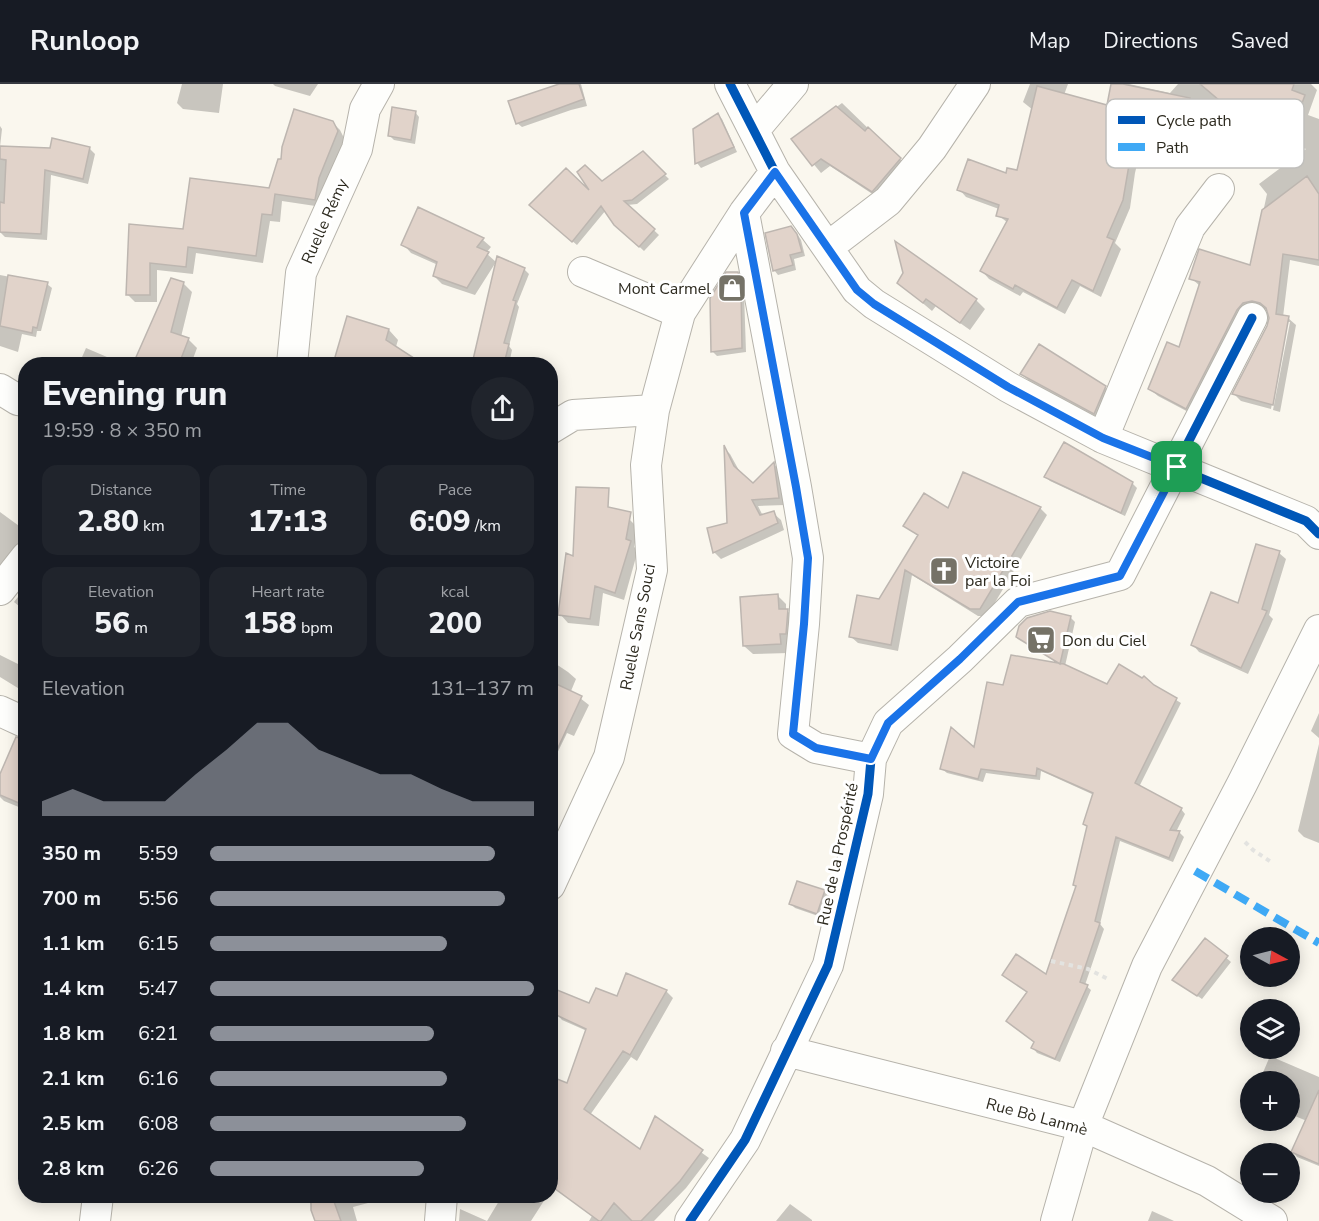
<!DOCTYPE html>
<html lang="en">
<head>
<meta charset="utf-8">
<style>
  :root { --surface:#171b24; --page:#20242c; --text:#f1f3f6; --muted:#9ea1a6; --line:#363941; --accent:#8c9099 }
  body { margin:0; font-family:"Nunito Sans",sans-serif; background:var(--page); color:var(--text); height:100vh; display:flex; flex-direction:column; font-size:22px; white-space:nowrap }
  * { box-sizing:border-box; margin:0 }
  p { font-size:20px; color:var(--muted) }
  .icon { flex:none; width:33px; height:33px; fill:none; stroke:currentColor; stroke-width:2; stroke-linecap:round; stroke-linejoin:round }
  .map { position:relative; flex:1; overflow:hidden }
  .drawer { position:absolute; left:18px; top:273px; width:540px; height:846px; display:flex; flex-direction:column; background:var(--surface); border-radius:24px; box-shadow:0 3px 15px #0003 }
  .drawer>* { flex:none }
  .needle { width:39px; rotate:97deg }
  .fabs { position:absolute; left:1240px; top:843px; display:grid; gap:12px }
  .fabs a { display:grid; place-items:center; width:60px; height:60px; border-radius:50%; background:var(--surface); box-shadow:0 3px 15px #0003; font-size:30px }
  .pin { position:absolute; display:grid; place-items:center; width:51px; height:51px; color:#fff; margin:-26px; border-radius:12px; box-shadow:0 3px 9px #0006 }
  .round { display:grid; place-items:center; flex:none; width:63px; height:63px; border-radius:32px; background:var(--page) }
  .overview { display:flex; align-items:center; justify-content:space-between; height:102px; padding:0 24px }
  h1 { font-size:33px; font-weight:800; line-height:45px }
  .figures { display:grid; grid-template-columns:repeat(3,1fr); gap:9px; height:102px; padding:6px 24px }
  .figures div { display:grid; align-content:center; border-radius:15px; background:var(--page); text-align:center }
  .figures b { font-size:30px; font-weight:800 }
  .figures small { font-size:16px; font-weight:400 }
  .figures p { font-size:16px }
  .chart { height:168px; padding:12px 24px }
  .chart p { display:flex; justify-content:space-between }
  .chart svg { width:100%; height:108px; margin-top:6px; fill:var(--accent); opacity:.7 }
  ul { padding:0 24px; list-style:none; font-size:20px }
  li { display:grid; grid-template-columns:96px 72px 1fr; align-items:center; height:45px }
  li i { height:15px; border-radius:8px; background:var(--accent) }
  header { display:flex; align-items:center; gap:36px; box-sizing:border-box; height:84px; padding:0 30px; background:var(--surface); border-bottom:2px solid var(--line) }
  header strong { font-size:28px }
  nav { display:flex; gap:33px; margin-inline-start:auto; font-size:21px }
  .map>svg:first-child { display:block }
  .shadow { fill:#0003 }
  .building { fill:#e1d3ca; stroke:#bdb6b0; stroke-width:1.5 }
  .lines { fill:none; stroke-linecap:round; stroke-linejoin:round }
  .minor-casing { stroke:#b6b3ab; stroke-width:32 }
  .path { stroke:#e3e3e0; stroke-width:4; stroke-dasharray:4.5 4.5; stroke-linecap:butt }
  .minor { stroke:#fefefc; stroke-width:30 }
  .quiet { stroke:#3fa9f5; stroke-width:8; stroke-dasharray:15 8; stroke-linecap:butt }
  .cycleway-casing { stroke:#fff; stroke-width:13 }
  .cycleway { stroke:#0057b8; stroke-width:9 }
  .route-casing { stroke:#fff; stroke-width:12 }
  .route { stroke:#1a73e8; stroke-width:8 }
  .labels { text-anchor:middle; stroke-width:6; stroke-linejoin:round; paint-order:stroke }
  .street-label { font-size:16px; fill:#2d2a1f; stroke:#fff }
  .poi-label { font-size:16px; fill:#2d2a1f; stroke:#fff; text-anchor:start }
  .key { fill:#fff; stroke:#c0bfbc; stroke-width:1.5 }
  .key-label { font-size:16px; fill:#2d2a1f }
</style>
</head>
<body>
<header>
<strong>Runloop</strong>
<nav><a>Map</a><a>Directions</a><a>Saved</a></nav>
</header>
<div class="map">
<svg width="1319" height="1137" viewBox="0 0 1319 1137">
  <rect width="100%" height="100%" fill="#faf7ee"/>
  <!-- shadow -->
  <path class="shadow" d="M182 0H223L219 29 183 25 177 19Z
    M273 0H318L310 12 275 2Z
    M564 0H581L587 22 571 26 522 43 517 39Z
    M1030 0H1068L1064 11 1109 23 1113 0H1129L1170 9 1178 0H1311L1317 6 1308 31 1319 35V182L1290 176 1283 233 1288 234 1296 241 1280 328 1273 326 1290 238H1287L1271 325 1241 317 1234 310 1269 242 1271 234 1268 226 1260 224 1194 331 1158 312 1150 305 1180 265 1200 202 1191 194 1251 183 1267 110 1259 100 1306 65 1247 42 1245 49 1194 35 1192 45 1148 35 1135 89 1130 124 1115 159 1121 165 1101 213 1080 202 1065 230 1023 208 1020 212 989 195 982 187 1008 139 998 131 999 125 966 113 959 105 1018 88 1033 26 1023 18Z
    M842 19 908 83 880 115 830 82 821 89 793 55Z
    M415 28 419 33 415 60 394 56 389 51Z
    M717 31 722 35 737 68 701 84 697 79 695 46Z
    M332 38 340 46 345 56 322 123 282 117 280 138 270 137 263 179 196 169 193 190 157 186V218H135L127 210 130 141 184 147 270 106 282 77Z
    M0 42 2 45 0 63Z
    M0 64H89L95 70 88 100 51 91 47 156 5 153 0 148Z
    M642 69 669 95 637 120 627 121 659 151 644 167 615 140 606 126 577 161 535 126 593 113 602 99Z
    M419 125 483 156 491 163 486 169 496 178 475 211 442 200 434 192 438 181 411 169 403 160Z
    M796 148 801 156 805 172 794 175 796 186 778 191 774 186Z
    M498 174 524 185 529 190 517 220 519 223 509 262 512 266 509 280H473Z
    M737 190 742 194 744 209 746 268 717 272 713 268Z
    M0 191 47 200 52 204 41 247H37L36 253 22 250 18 268 0 262Z
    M183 199 192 208 181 253 189 256 197 264 191 280H143L137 275Z
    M899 199 976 216 985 225 970 246 936 222 932 227Z
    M348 234 389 246 398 256 395 266 400 270 397 280H334Z
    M86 264 114 276 118 280H79Z
    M1022 290 1105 304 1112 311 1102 336 1029 297Z
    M1065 360 1133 400 1137 404 1125 432 1050 397 1046 393Z
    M725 365 730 370 741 390 753 402 774 380 780 387 785 421 758 422 763 432 773 429 781 436 784 446 721 475 714 468 729 440Z
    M1040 424 1047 431 987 532H978L912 491 898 567 858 559 850 552 880 517 918 452 905 441 949 426Z
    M0 428 26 447V450L0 486Z
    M629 435 638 444 634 463 638 466 624 516 603 509 599 542 568 539 560 530 574 474Z
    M1279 469 1286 475 1269 531 1273 535 1248 590 1199 568 1193 561 1239 521Z
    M26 503V528L14 518Z
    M777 511 786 520V526L796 535 789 569 753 570 744 562Z
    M1050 529 1071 534 1075 538 1065 582 1107 602H1153L1181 619 1139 703 1181 725 1185 730 1176 748H1179L1184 753 1173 778 1120 757 1100 840 1104 845 1085 901 1091 906 1060 978 1037 969 1033 964 1035 958 1028 909 1004 891 1047 893 1077 803 1088 743 1084 740 1094 711 1041 687 1040 696 986 689 983 698 947 689 942 685 975 666 1004 603 1063 582 1017 552Z
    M0 571 26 584V609L0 593Z
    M550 576 568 588 576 595 571 607 589 621 574 652 567 649 550 684Z
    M1319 629V654L1311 647Z
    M1319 660V759L1304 753 1298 747Z
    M26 678V726L4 717 0 713V693Z
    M824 808 829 812 821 833 795 824 791 820Z
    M1206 856 1231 878 1202 915 1174 896Z
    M666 907 673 914 637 977 631 973 590 1031 640 1067 655 1035 709 1074 686 1104 654 1137H589L592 1132 555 1104 550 1111V994L568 1001 587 947 562 936 556 929 618 914Z
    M1270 972 1319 993V1082L1297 1073 1293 1068 1307 1037 1290 1030V998H1259Z
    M308 1112H366L368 1119 353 1123 357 1137H316Z
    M502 1112H547L531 1137H459L460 1125 487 1137Z
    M790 1120 812 1136V1137H776Z
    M1152 1127 1172 1136 1174 1137H1145H1148Z"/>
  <!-- building -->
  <path class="building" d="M559 0H579L584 15 516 40 508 17Z
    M1111 0H1123L1190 14 1185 38 1141 28 1129 81 1123 116 1107 153 1114 156 1093 207 1072 196 1057 224 1015 201 1013 205 980 187 1008 135 996 132 999 121 957 106 968 75 1006 89 1007 84 1017 86 1037 2 1107 21Z
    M1200 0H1294L1292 6 1305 11 1289 55 1246 39Z
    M836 22 865 47 868 43 901 74 872 108 821 75 812 82 791 55Z
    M392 23 416 27 411 56 388 52Z
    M294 25 333 37 338 47 319 94 315 116 275 110 272 131 262 130 256 172 188 163 186 183 150 179V211H126L129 140 183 145 190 94 269 104 278 75H281L282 63Z
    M718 29 734 63 695 80 693 45Z
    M52 54 90 63 83 95 45 86 41 150 0 148V118L4 119 6 76 0 75V62L50 64Z
    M643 67 666 90 632 116 624 117 655 145 639 163 614 141 601 122 572 158 529 121 566 84 589 106 577 88 585 81 602 97Z
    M1307 92 1319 110V176L1283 170 1276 230 1289 232 1273 321 1232 310 1267 242 1269 234 1266 224 1260 219 1252 217 1243 219 1237 226 1186 325 1148 305 1167 258 1179 263 1200 198 1189 195 1199 165 1250 181 1262 126Z
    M418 123 484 154 477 163 489 168 467 204 433 192 437 178 401 161Z
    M791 142 797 150 802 168 790 171 793 181 773 187 765 149Z
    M895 157 977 215 960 239 926 215 923 219 897 199 903 189Z
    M497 172 525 184 513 216 516 217 504 259 509 260 504 280H472Z
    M726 188H738L741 203 742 264 711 268 710 214Z
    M8 191 48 198 37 244 33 243 32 249 0 242Z
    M171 194 184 198 171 248 189 254 179 280H133Z
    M347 232 389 245 386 256 423 280H333Z
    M1039 260 1106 302 1094 330 1020 290Z
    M1064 358 1133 398 1121 429 1044 393Z
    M724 361 734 382 753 399 774 378 779 414 752 416 760 431 774 427 778 439 713 469 707 444 727 439Z
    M963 388 1041 423 980 525H970L905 486 891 561 849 553 857 511 879 515 918 451 903 442 924 409 948 424Z
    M576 403 609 404 608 423 631 428 626 455 631 457 615 509 595 502 590 535 558 531 566 469 573 472Z
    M1256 460 1280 467 1262 525 1267 527 1241 584 1191 561 1211 508 1238 519Z
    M778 510 779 525H788L786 550H780L781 560 743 562 740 513Z
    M1050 527 1071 532 1060 580 1016 553 1019 542 1027 534Z
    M1011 571 1064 580 1107 600 1119 580 1142 594 1144 592 1154 601 1177 614 1135 699 1182 724 1170 746 1180 747 1169 774 1116 753 1095 837 1100 839 1080 898 1088 901 1055 975 1031 964 1034 958 1006 937 1027 908 1002 891 1016 870 1046 890 1076 802 1073 801 1087 742 1083 740 1093 709 1037 684 1036 692 981 685 978 695 940 685 951 643 974 663 987 598 1003 601Z
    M550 597 582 612 550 681Z
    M16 653 26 656V722L0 711V690Z
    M797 797 825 806 817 830 789 820Z
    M1205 854 1228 872 1197 912 1172 896Z
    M626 889 667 906 630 971 623 967 584 1025 640 1065 655 1032 703 1066 680 1097 641 1137H632L614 1119 601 1137H599L550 1101V992L567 999 586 945 550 928V903L589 919 596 904 617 912Z
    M1319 1006V1080L1291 1068Z
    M311 1112H332L341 1137H315L311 1126Z"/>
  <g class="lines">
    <!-- minor casing -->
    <g class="minor-casing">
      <path id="minor" d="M730 0 775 88 857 206 874 220 1008 303 1103 354 1306 437 1319 450
        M755 45 793 0
        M744 129 796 403 808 474 804 540 793 650 816 664 871 675
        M828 163 888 117 932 64 975 0
        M583 188 680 229
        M292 280 301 189 357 65 365 25 379 0
        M0 305 18 316 26 317
        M550 345 573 331 654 326
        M1103 354 1190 143 1219 105
        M0 506 26 473
        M0 627 26 639
        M550 801 609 673 652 486 646 381 654 326 680 229 744 129 775 88
        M786 967 1083 1042 1207 1097 1272 1137
        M95 1137 98 1112
        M440 1137 442 1112
        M690 1137 745 1056 828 881 868 710 871 675 888 639 960 575 1018 518 1120 491 1252 234
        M1056 1137 1083 1042 1147 882 1242 700 1319 546"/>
    </g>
    <!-- path -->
    <path class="path" d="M1245 758 1253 766 1271 778
      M1051 877 1088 885 1108 895"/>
    <!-- minor -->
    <use href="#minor" class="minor"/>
    <!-- quiet -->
    <path class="quiet" d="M1195 787 1319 859"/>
    <!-- cycleway casing -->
    <g class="cycleway-casing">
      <path id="cycleway" d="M730 0 775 88 857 206 874 220 1008 303 1103 354 1306 437 1319 450
        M690 1137 745 1056 828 881 868 710 871 675 888 639 960 575 1018 518 1120 491 1252 234"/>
    </g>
    <!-- cycleway -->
    <use href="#cycleway" class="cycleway"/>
  </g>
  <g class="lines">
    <!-- route casing -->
    <g class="route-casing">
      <path id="route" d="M775 88 857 206 874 220 1008 303 1103 354 1177 383 1120 492 1018 518 960 575 888 639 871 675 816 664 793 650 804 540 808 474 796 403 744 129Z"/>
    </g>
    <!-- route -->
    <use href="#route" class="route"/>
  </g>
  <!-- icons -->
  <defs>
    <g id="shop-square" transform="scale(1.5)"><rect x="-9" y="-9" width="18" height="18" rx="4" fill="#757267" stroke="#fff"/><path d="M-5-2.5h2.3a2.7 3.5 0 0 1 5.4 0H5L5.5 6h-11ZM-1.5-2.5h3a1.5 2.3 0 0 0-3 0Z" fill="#fff"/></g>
    <g id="church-square" transform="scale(1.5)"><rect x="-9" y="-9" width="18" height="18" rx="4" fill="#757267" stroke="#fff"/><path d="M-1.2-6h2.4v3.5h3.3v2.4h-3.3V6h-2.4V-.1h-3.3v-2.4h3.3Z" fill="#fff"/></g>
    <g id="supermarket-square" transform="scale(1.5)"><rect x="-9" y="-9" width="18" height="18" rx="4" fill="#757267" stroke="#fff"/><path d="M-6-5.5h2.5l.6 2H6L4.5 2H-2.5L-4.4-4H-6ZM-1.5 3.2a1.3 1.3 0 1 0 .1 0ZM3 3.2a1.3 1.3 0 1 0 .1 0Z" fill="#fff"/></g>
  </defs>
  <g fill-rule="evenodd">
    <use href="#shop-square" x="732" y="204"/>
    <use href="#church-square" x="944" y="487"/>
    <use href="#supermarket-square" x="1041" y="556"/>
  </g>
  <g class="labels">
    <!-- street labels -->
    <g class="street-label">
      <text transform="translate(324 137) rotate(-66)" y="6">Ruelle Rémy</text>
      <text transform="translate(637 543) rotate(-79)" y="6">Ruelle Sans Souci</text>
      <text transform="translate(837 770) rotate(-78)" y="6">Rue de la Prospérité</text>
      <text transform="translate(1037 1032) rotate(15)" y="6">Rue Bò Lanmè</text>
    </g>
    <!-- poi labels -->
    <g class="poi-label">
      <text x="711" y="210" text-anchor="end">Mont Carmel</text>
      <text x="965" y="484">Victoire<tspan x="965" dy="18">par la Foi</tspan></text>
      <text x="1062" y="562">Don du Ciel</text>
    </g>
  </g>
  <!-- legend -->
  <rect x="1106" y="15" width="198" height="69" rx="9" class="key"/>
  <rect x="1118" y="32" width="27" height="8" fill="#0057b8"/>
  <rect x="1118" y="59" width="27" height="8" fill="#3fa9f5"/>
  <g class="key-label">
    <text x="1156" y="42">Cycle path</text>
    <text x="1156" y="69">Path</text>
  </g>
</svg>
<div class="fabs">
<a><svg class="needle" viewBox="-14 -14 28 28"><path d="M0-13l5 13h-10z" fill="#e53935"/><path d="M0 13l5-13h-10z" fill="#9ea1a6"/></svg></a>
<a><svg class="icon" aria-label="layers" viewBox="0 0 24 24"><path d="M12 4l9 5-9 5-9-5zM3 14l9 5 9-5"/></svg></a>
<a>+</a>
<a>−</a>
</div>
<div class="pin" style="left:1177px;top:383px;background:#1e9e55"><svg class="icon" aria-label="arrive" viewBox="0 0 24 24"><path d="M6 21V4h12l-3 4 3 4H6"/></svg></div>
<section class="drawer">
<div class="overview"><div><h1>Evening run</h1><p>19:59 · 8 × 350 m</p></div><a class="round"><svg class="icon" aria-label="share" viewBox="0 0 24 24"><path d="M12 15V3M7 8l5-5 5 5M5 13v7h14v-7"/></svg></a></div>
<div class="figures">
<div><p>Distance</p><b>2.80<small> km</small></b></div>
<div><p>Time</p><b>17:13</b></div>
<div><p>Pace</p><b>6:09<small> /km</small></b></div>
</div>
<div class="figures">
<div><p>Elevation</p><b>56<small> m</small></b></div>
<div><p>Heart rate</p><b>158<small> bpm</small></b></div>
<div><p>kcal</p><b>200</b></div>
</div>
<div class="chart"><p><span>Elevation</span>131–137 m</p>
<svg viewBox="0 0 160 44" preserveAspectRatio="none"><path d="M0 44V38L10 33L20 38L30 38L40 38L50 27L60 17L70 6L80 6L90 17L100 22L110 27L120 27L130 33L140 38L150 38L160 38V44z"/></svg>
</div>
<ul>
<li><b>350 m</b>5:59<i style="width:88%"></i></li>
<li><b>700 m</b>5:56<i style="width:91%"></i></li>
<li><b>1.1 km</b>6:15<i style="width:73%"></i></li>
<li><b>1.4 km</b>5:47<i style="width:100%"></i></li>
<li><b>1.8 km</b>6:21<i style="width:69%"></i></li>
<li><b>2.1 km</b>6:16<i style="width:73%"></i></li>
<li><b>2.5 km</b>6:08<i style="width:79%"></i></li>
<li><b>2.8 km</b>6:26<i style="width:66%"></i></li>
</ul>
</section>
</div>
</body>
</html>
